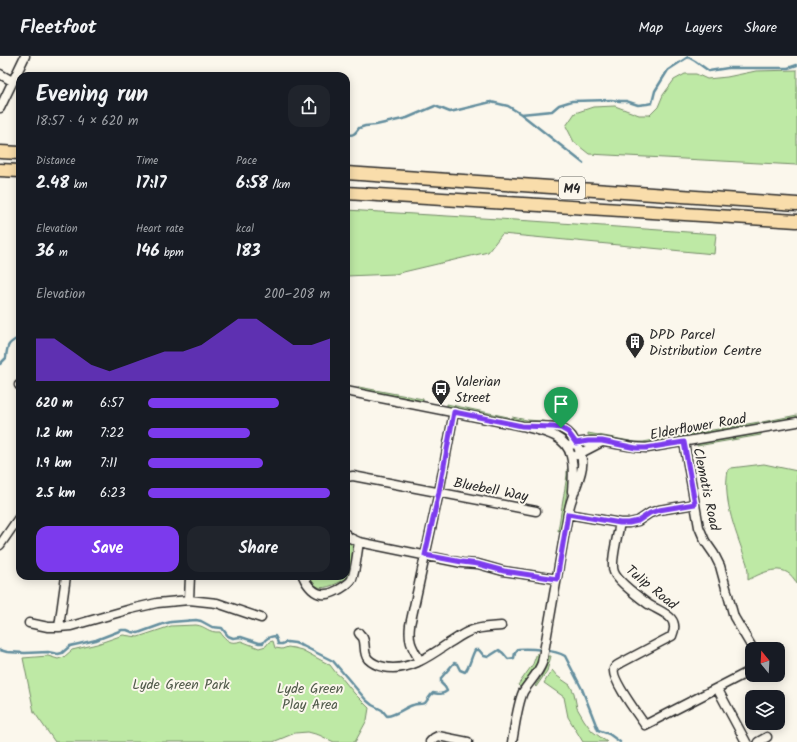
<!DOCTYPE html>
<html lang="en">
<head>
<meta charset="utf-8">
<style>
  :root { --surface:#171b24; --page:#20242c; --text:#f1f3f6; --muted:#9ea1a6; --line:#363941; --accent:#7c3aed }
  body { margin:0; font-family:Kalam,sans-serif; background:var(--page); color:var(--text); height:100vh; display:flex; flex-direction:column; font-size:15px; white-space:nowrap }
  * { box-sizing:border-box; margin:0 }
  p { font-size:13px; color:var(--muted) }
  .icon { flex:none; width:22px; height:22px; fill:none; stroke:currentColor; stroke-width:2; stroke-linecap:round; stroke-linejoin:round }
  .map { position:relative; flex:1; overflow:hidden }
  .side { position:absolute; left:16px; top:16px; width:334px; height:508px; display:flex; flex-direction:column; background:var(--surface); border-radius:12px; box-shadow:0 2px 10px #0003 }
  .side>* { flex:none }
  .needle { width:26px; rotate:342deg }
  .fabs { position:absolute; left:745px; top:586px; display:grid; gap:8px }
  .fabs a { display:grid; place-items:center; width:40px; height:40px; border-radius:8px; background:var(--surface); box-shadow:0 2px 10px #0003; font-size:20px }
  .pin { position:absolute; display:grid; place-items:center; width:34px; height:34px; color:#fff; margin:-41px -17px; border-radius:50% 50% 50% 0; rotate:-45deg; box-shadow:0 0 4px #0007 }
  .pin .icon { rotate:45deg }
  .round { display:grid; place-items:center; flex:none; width:42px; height:42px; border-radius:12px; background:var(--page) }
  .overview { display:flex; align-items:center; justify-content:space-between; height:68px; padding:0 20px }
  h1 { font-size:22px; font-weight:800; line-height:30px }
  .stats { display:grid; grid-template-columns:repeat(3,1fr); gap:6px; height:68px; padding:4px 20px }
  .stats div { display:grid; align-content:center }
  .stats b { font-size:17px; font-weight:800 }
  .stats small { font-size:11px; font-weight:400 }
  .stats p { font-size:11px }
  .chart { height:112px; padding:8px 20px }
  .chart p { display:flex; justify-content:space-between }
  .chart svg { width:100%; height:72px; margin-top:4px; fill:var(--accent); opacity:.7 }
  .button { display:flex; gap:8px; margin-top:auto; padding:8px 20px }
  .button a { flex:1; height:46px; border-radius:12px; background:var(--accent); color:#fff; font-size:16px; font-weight:800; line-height:46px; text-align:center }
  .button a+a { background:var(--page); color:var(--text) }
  ul { padding:0 20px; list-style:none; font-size:13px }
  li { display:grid; grid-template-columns:64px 48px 1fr; align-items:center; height:30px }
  li i { height:10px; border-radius:5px; background:var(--accent) }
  header { display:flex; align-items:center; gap:24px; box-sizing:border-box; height:56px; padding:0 20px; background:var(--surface); border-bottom:1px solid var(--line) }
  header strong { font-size:19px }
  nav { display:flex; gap:22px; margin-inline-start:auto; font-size:14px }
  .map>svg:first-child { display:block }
  .green { fill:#bee9a5; stroke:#748a68 }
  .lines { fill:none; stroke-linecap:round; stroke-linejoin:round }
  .stream { stroke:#638e9e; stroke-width:2.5 }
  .minor-casing { stroke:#2b2b2b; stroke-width:11 }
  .highway-casing { stroke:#2b2b2b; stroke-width:15 }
  .minor { stroke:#fbf7ec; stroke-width:8 }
  .highway { stroke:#f9ddab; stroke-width:12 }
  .route-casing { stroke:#fff; stroke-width:8 }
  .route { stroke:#7c3aed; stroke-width:5 }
  .labels { text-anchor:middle; stroke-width:4; stroke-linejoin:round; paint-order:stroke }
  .shield { fill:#fbf7ec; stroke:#696865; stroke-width:1 }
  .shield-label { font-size:13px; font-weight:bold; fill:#2b2b2b }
  .poi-label { font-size:14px; fill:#2b2b2b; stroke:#fbf7ec; text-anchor:start }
  .street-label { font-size:14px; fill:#2b2b2b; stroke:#fbf7ec }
  .park-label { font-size:14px; fill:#505a4a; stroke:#fbf7ec }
</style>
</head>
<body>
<header>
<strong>Fleetfoot</strong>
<nav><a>Map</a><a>Layers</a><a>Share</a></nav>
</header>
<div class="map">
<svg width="797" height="686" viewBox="0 0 797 686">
  <rect width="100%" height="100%" fill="#fbf7ec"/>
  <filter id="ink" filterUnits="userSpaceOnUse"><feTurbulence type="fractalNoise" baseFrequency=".025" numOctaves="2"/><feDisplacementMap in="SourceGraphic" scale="8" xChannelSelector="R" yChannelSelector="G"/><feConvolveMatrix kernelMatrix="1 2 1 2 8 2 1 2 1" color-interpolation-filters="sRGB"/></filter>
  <g filter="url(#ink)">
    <!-- green -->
    <path class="green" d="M797 14V109L589 98 574 86 566 70 575 57 593 51 615 50 639 59H650L658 51 663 39 674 24 685 18H696L707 23 727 21 756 15Z
      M346 154 532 165 716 178 714 198 502 178 488 196 395 218 346 220Z
      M359 331 423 343V345L359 333Z
      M447 348 508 361V363L447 350Z
      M797 359V361L762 368V366Z
      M512 361 527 364 555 366 568 371 567 373 550 368 525 366 512 363Z
      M759 366V368L640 388 588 379V377L635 386H643Z
      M761 377V379L697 390V388Z
      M764 408 797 415V528C786 505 765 515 748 524V516L747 508C737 478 722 446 728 414L731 412Z
      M567 413 569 414V423L561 474 558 475 567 419Z
      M346 484 356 491C354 499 352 515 347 521 343 526 324 534 318 531 313 529 310 524 307 520H346Z
      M196 569C206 570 208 577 220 576 226 584 230 589 241 585L259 592 266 590 269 586 273 585 275 592 282 593 288 591 294 592 302 594 330 609 336 617 341 621 354 637 369 652 367 664 355 686H334L319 679 308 676 295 677 273 686H55L34 656 23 602 48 600 58 603 64 601 72 594 97 588 123 579 138 581 171 570Z
      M537 597 539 598C536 613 529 619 520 631L518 629 533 608Z
      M549 600H551L547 615 536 631 535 630C543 619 546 613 549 600Z
      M552 614 557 620 570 629 574 637 577 652 584 664 592 675 607 686H583L568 661 564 641 544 627Z"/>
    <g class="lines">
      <!-- stream -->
      <path class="stream" d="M521 58 583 107
        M346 78C353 80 355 78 359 72L365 70 376 69 407 62 435 50 450 56 491 46 508 50 521 58 552 55 559 49 572 45 611 44 620 45H626L638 49 647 48 652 47 655 35 668 14 688 1 695 5 709 15 728 12H788L797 9
        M0 308 6 302C7 289 8 287 20 281
        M0 594 7 596 25 597 48 596 58 598 62 597 70 590 96 584 122 574H127L132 576 138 577 163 568 171 566 196 564 201 565 212 571 222 572 228 580 233 582 241 581 259 587H263C266 582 269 581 275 580L277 584 278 588H282L287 586 295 587 303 590 333 605 366 644 372 649 382 654 387 660C397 659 403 652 413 649 417 647 421 649 425 647 428 644 429 640 433 637 439 638 442 639 447 635L445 631 441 627V622L454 607 457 608 460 614 465 616C470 610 471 601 475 594H479L484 600 488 601 499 594 503 597 508 603 514 602 515 597 518 593C531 592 555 594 565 600L582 633 598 674 609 678 620 686"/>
      <!-- minor casing -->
      <g class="minor-casing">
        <path id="minor" d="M0 18 12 25
          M0 52 25 0
          M19 329 20 330
          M346 335 522 370C541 375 566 378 571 400 574 411 573 423 572 435
          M684 386 699 471 705 485 714 498 720 510 734 561 753 593
          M571 389C596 379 622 392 647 392L797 366
          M577 399 602 386
          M346 421 353 420 536 455
          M568 458 620 467H629L638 465 650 457 659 454 695 448
          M620 467C618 478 610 507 614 516 617 525 640 542 648 548 660 556 681 560 672 580L621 607C618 609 615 610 614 613 611 623 639 660 645 669L752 614
          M346 478 350 482 359 486 462 507 478 508 503 515 557 523
          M0 489 20 460
          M66 520 59 571 71 570 131 553 157 547 189 544 217 547 261 562
          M303 520C307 529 315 540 326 538 331 538 336 535 340 533 345 530 350 527 352 523 356 512 357 497 359 486
          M189 544 190 520
          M29 567 48 571H59
          M359 577C360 579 362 580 363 582 366 588 363 597 368 603 372 607 379 610 384 611 408 616 430 600 449 587 456 583 462 578 470 575 479 571 491 571 501 570
          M420 605C412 591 408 586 410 569L439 436 454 356
          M717 632 746 686
          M430 686 434 682 438 680 468 686
          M512 686C515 671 517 650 523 636 529 626 538 618 542 607L568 458C569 453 570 448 572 443 579 419 590 408 574 384 571 378 566 374 560 372 549 369 534 371 522 370
          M758 686 767 681"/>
      </g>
      <!-- highway casing -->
      <g class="highway-casing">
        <path id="highway" d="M0 96 20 97
          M0 114 20 115
          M346 117 797 148
          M346 137 797 165"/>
      </g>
      <!-- minor -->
      <use href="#minor" class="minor"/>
      <!-- highway -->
      <use href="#highway" class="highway"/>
    </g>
  </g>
  <g class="lines" filter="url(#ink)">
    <!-- route casing -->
    <g class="route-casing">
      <path id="route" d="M454 356 522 370 553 371 561 372 568 376 576 387 588 385H602L636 392H646L684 386 695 448 659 454 650 457 638 465 629 467H620L568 458 557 523 504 515 478 508 462 506 425 499 439 436Z"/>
    </g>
    <!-- route -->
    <use href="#route" class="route"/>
  </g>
  <!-- icons -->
  <defs>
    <g id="building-pin" transform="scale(1)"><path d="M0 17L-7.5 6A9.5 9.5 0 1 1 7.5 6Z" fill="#2b2b2b" stroke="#fbf7ec"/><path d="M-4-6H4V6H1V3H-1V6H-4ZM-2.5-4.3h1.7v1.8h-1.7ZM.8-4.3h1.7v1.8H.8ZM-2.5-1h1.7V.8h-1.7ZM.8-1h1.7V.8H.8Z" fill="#fff"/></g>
    <g id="bus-pin" transform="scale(1)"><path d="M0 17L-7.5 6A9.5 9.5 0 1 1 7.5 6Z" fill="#2b2b2b" stroke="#fbf7ec"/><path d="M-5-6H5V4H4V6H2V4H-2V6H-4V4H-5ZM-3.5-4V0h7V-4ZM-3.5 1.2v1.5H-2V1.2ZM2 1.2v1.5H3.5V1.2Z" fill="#fff"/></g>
  </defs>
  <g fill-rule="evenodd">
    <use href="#building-pin" x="635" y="286"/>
    <use href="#bus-pin" x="441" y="333"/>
  </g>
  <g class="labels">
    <!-- shield labels -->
    <rect class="shield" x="559" y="121" width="26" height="22" rx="3"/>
    <g class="shield-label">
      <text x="572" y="137">M4</text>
    </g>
    <!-- poi labels -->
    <g class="poi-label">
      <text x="649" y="283">DPD Parcel<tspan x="649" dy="16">Distribution Centre</tspan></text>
      <text x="455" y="330">Valerian<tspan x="455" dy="16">Street</tspan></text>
    </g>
    <!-- street labels -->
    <g class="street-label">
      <text transform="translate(698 370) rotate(-10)" y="5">Elderflower Road</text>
      <text transform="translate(491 433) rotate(11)" y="5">Bluebell Way</text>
      <text transform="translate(707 433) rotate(78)" y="5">Clematis Road</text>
      <text transform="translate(652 531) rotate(39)" y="5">Tulip Road</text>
    </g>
    <!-- park labels -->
    <g class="park-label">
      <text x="181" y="633">Lyde Green Park</text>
      <text x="310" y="637">Lyde Green<tspan x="310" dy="16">Play Area</tspan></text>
    </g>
  </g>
</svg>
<div class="fabs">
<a><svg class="needle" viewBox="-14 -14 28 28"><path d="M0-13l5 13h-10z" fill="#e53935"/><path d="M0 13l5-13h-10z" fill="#9ea1a6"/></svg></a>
<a><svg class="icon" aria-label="layers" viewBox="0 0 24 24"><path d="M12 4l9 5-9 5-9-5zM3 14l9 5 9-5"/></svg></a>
</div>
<div class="pin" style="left:561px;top:372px;background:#1e9e55"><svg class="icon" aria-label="arrive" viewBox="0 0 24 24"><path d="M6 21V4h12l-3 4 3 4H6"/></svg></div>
<section class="side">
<div class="overview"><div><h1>Evening run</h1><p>18:57 · 4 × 620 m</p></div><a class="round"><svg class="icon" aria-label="share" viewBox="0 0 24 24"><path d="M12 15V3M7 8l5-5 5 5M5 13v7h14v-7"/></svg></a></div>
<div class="stats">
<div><p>Distance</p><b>2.48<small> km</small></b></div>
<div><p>Time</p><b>17:17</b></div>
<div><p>Pace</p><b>6:58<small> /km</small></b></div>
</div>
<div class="stats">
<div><p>Elevation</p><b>36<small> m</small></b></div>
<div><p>Heart rate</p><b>146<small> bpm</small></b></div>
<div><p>kcal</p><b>183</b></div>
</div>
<div class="chart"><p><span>Elevation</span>200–208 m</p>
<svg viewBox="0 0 160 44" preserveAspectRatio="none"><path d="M0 44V18L10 18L20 26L30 34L40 38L50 34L60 30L70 26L80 26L90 22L100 14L110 6L120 6L130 14L140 22L150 22L160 18V44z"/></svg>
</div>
<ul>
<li><b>620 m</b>6:57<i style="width:72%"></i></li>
<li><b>1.2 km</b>7:22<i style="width:56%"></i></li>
<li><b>1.9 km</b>7:11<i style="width:63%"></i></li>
<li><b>2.5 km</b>6:23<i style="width:100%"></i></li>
</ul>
<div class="button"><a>Save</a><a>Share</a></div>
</section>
</div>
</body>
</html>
